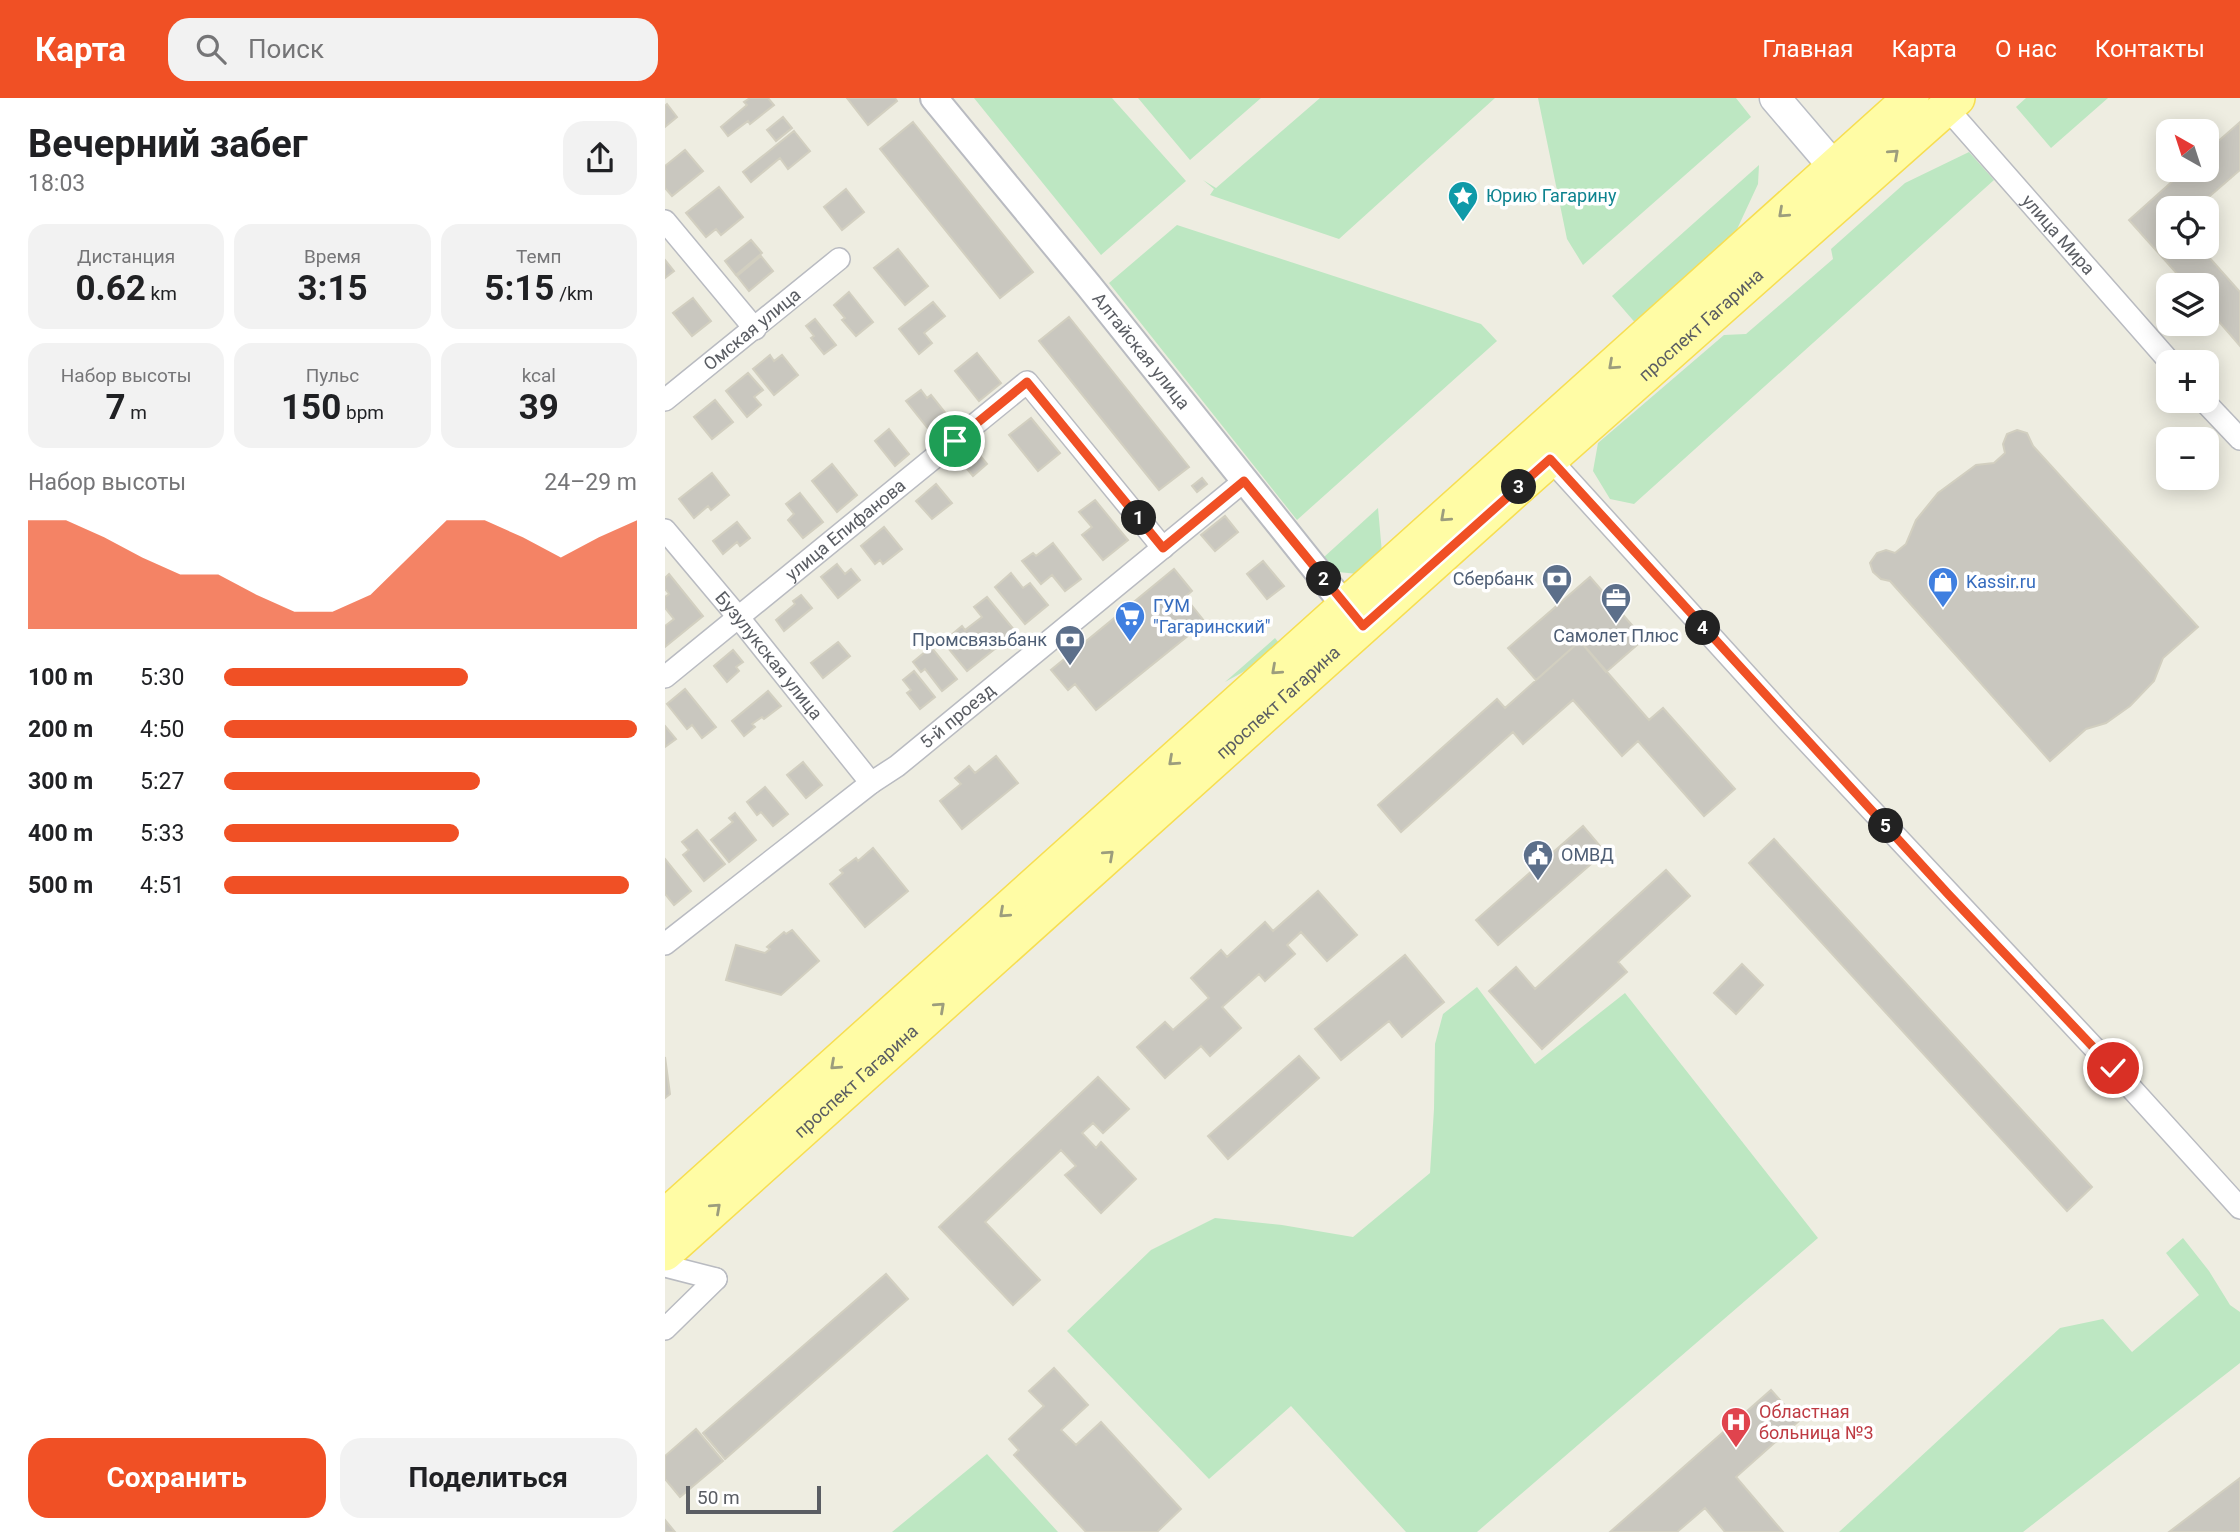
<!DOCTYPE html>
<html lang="ru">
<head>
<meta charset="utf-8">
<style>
  :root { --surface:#fff; --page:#f2f2f2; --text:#202124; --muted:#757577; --accent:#f05025 }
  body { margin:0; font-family:Roboto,sans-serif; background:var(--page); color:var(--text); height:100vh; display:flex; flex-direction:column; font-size:26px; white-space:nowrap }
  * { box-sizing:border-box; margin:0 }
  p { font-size:23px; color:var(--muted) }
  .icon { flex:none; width:38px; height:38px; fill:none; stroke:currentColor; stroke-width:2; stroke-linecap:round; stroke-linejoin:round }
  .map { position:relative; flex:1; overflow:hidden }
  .details { display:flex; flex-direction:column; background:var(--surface); width:665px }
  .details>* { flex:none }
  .needle { width:46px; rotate:321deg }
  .buttons { position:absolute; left:1491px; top:21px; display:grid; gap:14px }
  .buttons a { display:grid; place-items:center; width:63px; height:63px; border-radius:14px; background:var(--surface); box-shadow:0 4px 18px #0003; font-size:35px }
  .scale { position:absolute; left:21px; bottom:18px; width:135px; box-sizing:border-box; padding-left:7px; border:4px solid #5a5d63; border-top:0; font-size:19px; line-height:24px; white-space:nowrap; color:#5a5d63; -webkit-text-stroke:5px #fff; paint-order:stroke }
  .pin { position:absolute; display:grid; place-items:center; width:60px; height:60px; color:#fff; margin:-30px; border:4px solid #fff; border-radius:50%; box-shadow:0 2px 7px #0007 }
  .km { position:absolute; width:35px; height:35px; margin:-18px; border-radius:50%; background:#222; color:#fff; font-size:19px; line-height:35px; text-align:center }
  .round { display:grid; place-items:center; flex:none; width:74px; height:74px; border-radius:21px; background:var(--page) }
  .summary { display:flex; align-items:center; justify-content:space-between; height:119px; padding:0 28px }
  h1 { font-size:38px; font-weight:700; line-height:52px }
  .metrics { display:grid; grid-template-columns:repeat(3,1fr); gap:10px; height:119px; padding:7px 28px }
  .metrics div { display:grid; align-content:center; border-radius:18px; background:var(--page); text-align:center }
  .metrics b { font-size:35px; font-weight:700 }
  .metrics small { font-size:19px; font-weight:400 }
  .metrics p { font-size:19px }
  .chart { height:196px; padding:14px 28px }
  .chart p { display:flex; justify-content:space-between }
  .chart svg { width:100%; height:126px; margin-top:7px; fill:var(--accent); opacity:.7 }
  .button { display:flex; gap:14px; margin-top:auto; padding:14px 28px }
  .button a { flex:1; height:80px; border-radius:21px; background:var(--accent); color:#fff; font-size:28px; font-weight:700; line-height:80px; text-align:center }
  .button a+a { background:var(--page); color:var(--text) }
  ul { padding:0 28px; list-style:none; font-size:23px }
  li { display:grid; grid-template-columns:112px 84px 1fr; align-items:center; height:52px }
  li i { height:18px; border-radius:9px; background:var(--accent) }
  header { display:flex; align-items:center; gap:42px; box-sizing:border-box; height:98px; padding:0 35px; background:var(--accent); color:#fff }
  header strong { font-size:33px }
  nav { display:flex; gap:38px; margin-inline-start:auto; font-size:24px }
  .search { width:490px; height:63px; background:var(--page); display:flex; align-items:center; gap:18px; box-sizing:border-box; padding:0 24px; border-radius:21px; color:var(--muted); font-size:26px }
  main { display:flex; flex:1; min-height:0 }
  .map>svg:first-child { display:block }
  .green { fill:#bde7c2 }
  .building { fill:#c9c7bf; stroke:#d2cfc0; stroke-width:2 }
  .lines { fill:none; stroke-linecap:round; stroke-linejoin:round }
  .minor-casing { stroke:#b9bbc1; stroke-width:24 }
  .tertiary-casing { stroke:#b9bbc1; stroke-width:30 }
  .secondary-casing { stroke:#babdc4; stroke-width:33 }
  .primary-casing { stroke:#f7de52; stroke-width:38 }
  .minor { stroke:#fff; stroke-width:21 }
  .tertiary { stroke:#fff; stroke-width:26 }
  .secondary { stroke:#fff; stroke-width:30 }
  .primary { stroke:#fffca5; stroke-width:35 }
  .oneway { stroke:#9c9d7d }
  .route-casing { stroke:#fff; stroke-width:14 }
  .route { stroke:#f05025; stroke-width:9 }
  .labels { text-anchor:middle; stroke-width:7; stroke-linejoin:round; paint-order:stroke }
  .culture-label { font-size:18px; fill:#0d838f; stroke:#fff; text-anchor:start }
  .street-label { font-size:18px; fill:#5a5d63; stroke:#fff }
  .service-label { font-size:18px; fill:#4e5e75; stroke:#fff; text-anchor:end }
  .shop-label { font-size:18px; fill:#366cbe; stroke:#fff; text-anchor:start }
  .health-label { font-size:18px; fill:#be3a42; stroke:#fff; text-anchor:start }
</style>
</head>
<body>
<header>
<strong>Карта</strong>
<div class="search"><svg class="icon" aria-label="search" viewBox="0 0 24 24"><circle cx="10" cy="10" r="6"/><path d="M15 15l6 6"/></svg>Поиск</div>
<nav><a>Главная</a><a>Карта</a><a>О нас</a><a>Контакты</a></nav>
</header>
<main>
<section class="details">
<div class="summary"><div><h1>Вечерний забег</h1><p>18:03</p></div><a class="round"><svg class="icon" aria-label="share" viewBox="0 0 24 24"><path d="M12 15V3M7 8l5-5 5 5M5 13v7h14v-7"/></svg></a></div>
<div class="metrics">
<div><p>Дистанция</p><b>0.62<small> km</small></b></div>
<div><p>Время</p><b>3:15</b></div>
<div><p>Темп</p><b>5:15<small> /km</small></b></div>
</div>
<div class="metrics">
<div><p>Набор высоты</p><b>7<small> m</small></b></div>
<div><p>Пульс</p><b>150<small> bpm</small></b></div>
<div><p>kcal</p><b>39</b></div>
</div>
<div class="chart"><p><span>Набор высоты</span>24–29 m</p>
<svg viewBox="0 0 160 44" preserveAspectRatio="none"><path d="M0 44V6L10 6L20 12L30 19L40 25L50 25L60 32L70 38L80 38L90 32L100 19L110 6L120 6L130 12L140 19L150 12L160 6V44z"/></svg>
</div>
<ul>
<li><b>100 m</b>5:30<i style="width:59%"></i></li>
<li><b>200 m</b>4:50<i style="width:100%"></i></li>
<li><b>300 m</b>5:27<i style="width:62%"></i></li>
<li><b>400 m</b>5:33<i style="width:57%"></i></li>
<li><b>500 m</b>4:51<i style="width:98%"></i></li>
</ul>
<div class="button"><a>Сохранить</a><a>Поделиться</a></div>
</section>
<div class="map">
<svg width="1575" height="1434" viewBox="0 0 1575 1434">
  <rect width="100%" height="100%" fill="#eeede1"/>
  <!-- green -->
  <path class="green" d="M309 0H447L521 83 436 157Z
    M473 0H596L525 62Z
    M655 0H830L674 141 545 97 549 91 538 82 551 90Z
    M873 0H1071L1086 19 918 167 902 141Z
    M1361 0H1443L1386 50 1351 9Z
    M1304 54 1329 82 969 406 945 401 928 373 933 345 1059 237 1081 236 1168 161 1166 151 1240 85Z
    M1094 67 1093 86 1061 155 973 228 947 198Z
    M512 127 816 226 832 243 632 422 444 185Z
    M713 410 717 455 693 476 673 474 659 459Z
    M610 540 614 545 587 569 560 584Z
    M812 889 870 966 960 895 1153 1140 812 1434H741L626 1308 544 1381 402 1233 486 1152 550 1120 617 1127 688 1139 765 1075 769 1011 770 946 778 916Z
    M1518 1140 1544 1173 1565 1207 1575 1214V1265L1358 1434H1174L1395 1230 1438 1221 1467 1254 1534 1197 1501 1155Z
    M322 1356 393 1434H227Z"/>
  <!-- building -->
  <path class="building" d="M85 0H103L109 7 85 26 83 23 63 38 56 29 82 7 79 4Z
    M182 0H230L232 3 203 27Z
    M2 6 12 19 0 29V8Z
    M118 19 127 30 111 43 102 32Z
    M248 24 368 174 335 200 215 51Z
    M1575 24V72L1531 110H1503V149H1535L1575 194V248L1542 210V187H1522L1464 122 1520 72H1542V53Z
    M129 33 145 53 123 71 115 60 86 84 78 74Z
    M20 52 38 73 7 98 0 90V68Z
    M54 89 78 119 56 137 51 131 41 139 21 115Z
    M181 91 199 114 177 132 159 109Z
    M86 142 97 155 71 177 60 163Z
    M233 151 263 188 240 207 209 170Z
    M96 158 108 173 84 193 72 178Z
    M0 162 9 173 0 180Z
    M184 194 208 224 191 238 177 222 180 220 169 207Z
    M28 200 46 223 27 238 8 215Z
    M268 204 280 218 259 235 267 245 254 256 234 231Z
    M404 219 524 369 494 392 374 243Z
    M150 221 171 247 159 256 146 240 149 238 141 228Z
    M312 255 336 285 314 303 290 273Z
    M105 257 109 263 117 257 133 277 109 297 88 271Z
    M83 275 98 292 89 299 96 307 82 319 61 293Z
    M256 292 262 300 266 297 287 323 269 338 241 303Z
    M50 302 68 324 47 341 29 319Z
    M366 320 395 355 373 373 344 337Z
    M224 331 244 356 230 368 210 343Z
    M1352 332 1362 335 1368 348 1533 529 1498 560 1489 583 1465 608 1441 625 1421 631 1385 663 1225 483 1216 481 1208 474 1205 465 1212 455 1221 452 1230 455 1241 446 1251 422 1273 395 1311 367 1329 365 1340 355 1338 346 1342 336Z
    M312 354 322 366 308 378 298 366Z
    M167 366 192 397 172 414 147 383Z
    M47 375 64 397 46 412 43 408 29 420 14 401Z
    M537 380 542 386 532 394 527 388Z
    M271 386 287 405 267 421 251 403Z
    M135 395 158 424 138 440 123 422 129 416 121 406Z
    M430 402 463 442 438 462 417 437 427 429 414 414Z
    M560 418 573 434 550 453 536 437Z
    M72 424 85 440 75 448 72 444 58 456 48 443Z
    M219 429 237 451 218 466 215 462 210 466 196 448Z
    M388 445 416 481 400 493 387 477 376 486 357 463 368 455 371 458Z
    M598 463 619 488 602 501 582 476Z
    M172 466 180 476 186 471 195 482 173 500 156 479Z
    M509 471 527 493 520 499 540 524 431 612 410 586 403 592 386 572Z
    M346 475 358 490 365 485 383 507 360 526 330 489Z
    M4 476 38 518 0 549V528L9 521 0 510V499L4 496 0 491V480Z
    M925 479 979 541 941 574 915 543 871 582 843 550Z
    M136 497 147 510 119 533 111 522 130 506 128 503Z
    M322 499 351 534 302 573 278 544 297 528 300 532 317 519 309 509Z
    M915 543 984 622 998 610 1070 691 1039 718 973 643 957 658 908 602 858 646 848 634 736 734 713 707 832 601 840 610Z
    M173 544 185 558 158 580 146 565Z
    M266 549 292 581 277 593 260 571 256 574 248 564Z
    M68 552 78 564 71 569 74 573 62 584 49 568Z
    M249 573 270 599 255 611 242 595 246 592 238 582Z
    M20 591 51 629 37 640 27 627 22 631 2 606Z
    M103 593 116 608 99 621 97 619 87 626 90 629 79 638 67 623Z
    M0 628 11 641 0 649Z
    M331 658 353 685 297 731 275 703 296 686 290 680 304 668 310 675Z
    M138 664 157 687 141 700 122 677Z
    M100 689 123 716 108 728 96 714 92 717 82 704Z
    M70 715 91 742 64 764 46 742 68 724 64 720Z
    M918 728 940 754 833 847 811 822Z
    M32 732 60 766 39 783 18 757 24 752 17 744Z
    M1109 741 1427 1089 1402 1113 1084 765Z
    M208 750 243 793 200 829 165 786 178 775 175 772 191 760 193 763Z
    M0 761 26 793 9 807 0 796Z
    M1001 772 1025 798 953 864 962 874 877 951 824 893 851 869 870 891Z
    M653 793 692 837 662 863 636 834 622 847 630 856 600 883 594 876 557 909 576 930 545 958 536 948 500 980 472 949 500 924 508 932 544 900 526 880 556 852 562 859 600 824 608 833Z
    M127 832 154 863 116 897 61 882 71 847 100 855 105 851 102 849 119 834 121 836Z
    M740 857 779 904 737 939 724 923 676 962 650 931Z
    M1077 866 1098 887 1071 916 1049 895Z
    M634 958 654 980 563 1061 543 1038Z
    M0 959 5 996 0 1000Z
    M433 979 464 1011 438 1035 428 1025 417 1035 431 1050 436 1044 471 1081 436 1115 400 1077 411 1068 396 1052 320 1124 375 1182 348 1207 274 1129Z
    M221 1176 243 1201 60 1361 38 1335Z
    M389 1270 423 1307 396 1332 411 1347 436 1324 516 1411 492 1434H421L349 1357 354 1352 344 1341 379 1308 364 1293Z
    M1106 1292 1134 1323 1071 1379 1118 1434H1060L1040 1410 1012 1434H945Z
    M31 1331 58 1363 15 1399 0 1381V1358Z
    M1575 1380V1434H1504Z
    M0 1422 10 1434H0Z"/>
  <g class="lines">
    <!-- minor casing -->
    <g class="minor-casing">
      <g id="minor">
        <path id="s1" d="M1281 9 1505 264"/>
        <path d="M0 123 90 231"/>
        <path id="s2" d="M0 302 174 161"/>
        <path d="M1539 303 1575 341"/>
        <path d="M885 361 1123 623 1448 970 1575 1110"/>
        <path id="s3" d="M0 432 74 520 206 685"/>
        <path id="s4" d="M0 579 362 284 498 450"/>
        <path id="s5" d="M0 846 206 685 232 668 579 383"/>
        <path d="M0 1168 51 1181"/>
        <path d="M0 1231 51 1181"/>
      </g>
    </g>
    <!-- tertiary casing -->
    <g class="tertiary-casing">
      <g id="tertiary">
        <path id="s6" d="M269 0 424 188 681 509"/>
      </g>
    </g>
    <!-- secondary casing -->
    <g class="secondary-casing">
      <path id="secondary" d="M1110 0 1169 69"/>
    </g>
    <!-- primary casing -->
    <g class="primary-casing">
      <g id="primary">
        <path d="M0 1119 1246 0"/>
        <path id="s7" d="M0 1155 842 399 1292 0"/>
      </g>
    </g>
    <!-- minor -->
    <use href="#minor" class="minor"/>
    <!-- tertiary -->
    <use href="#tertiary" class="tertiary"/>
    <!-- secondary -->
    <use href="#secondary" class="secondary"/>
    <!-- primary -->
    <use href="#primary" class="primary"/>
  </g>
  <!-- one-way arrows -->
  <defs><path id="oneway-chevron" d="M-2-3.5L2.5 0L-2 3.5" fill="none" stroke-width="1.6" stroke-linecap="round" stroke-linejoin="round" transform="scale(1.75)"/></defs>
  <g class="oneway">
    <use href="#oneway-chevron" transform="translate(1229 56) rotate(-42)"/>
    <use href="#oneway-chevron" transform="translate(1118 115) rotate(138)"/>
    <use href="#oneway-chevron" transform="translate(948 267) rotate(138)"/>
    <use href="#oneway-chevron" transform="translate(780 419) rotate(138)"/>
    <use href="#oneway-chevron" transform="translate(611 572) rotate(138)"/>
    <use href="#oneway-chevron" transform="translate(508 663) rotate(138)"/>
    <use href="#oneway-chevron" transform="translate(444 757) rotate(-42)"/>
    <use href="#oneway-chevron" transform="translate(339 815) rotate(138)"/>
    <use href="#oneway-chevron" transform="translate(275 909) rotate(-42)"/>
    <use href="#oneway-chevron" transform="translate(170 967) rotate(138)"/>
    <use href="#oneway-chevron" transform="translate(51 1110) rotate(-42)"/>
  </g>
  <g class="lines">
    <!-- route casing -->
    <g class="route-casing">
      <path id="route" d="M290 343 362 284 498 450 579 383 698 528 885 361 1284 797 1448 970"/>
    </g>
    <!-- route -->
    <use href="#route" class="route"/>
  </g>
  <!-- icons -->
  <defs>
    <g id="sight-pin" transform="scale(1.575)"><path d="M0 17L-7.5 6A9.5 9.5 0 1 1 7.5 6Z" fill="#0f9aa8" stroke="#fff"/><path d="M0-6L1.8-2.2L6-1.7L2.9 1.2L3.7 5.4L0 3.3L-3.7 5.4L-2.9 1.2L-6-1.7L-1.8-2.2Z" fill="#fff"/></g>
    <g id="bank-pin" transform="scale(1.575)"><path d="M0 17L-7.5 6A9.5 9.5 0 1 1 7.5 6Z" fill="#5c6f8a" stroke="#fff"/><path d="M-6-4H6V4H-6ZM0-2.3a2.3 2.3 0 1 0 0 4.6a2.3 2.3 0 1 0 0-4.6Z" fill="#fff"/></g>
    <g id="shop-pin" transform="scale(1.575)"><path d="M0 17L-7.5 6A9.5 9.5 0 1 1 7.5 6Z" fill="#3f7fe0" stroke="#fff"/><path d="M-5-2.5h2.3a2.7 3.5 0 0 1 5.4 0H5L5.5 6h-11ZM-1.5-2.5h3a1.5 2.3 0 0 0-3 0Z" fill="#fff"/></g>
    <g id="office-pin" transform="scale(1.575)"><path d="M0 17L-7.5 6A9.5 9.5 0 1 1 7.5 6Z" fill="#5c6f8a" stroke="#fff"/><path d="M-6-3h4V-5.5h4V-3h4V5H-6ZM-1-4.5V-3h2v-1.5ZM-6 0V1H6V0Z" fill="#fff"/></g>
    <g id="supermarket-pin" transform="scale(1.575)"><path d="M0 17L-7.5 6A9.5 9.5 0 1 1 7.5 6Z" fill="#3f7fe0" stroke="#fff"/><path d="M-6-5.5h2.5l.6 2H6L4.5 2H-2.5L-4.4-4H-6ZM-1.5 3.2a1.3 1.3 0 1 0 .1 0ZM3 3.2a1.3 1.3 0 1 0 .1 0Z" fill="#fff"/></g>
    <g id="civic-pin" transform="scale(1.575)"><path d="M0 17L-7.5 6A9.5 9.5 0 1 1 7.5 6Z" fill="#5c6f8a" stroke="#fff"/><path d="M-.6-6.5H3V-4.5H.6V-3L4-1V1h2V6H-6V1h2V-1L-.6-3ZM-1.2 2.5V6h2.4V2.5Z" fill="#fff"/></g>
    <g id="hospital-pin" transform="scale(1.575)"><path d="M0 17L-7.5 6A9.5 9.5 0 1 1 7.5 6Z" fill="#e0444e" stroke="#fff"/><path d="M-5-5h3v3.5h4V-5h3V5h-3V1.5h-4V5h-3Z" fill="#fff"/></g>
  </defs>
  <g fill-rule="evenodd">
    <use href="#sight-pin" x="798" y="98"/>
    <use href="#bank-pin" x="892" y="481"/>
    <use href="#shop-pin" x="1278" y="484"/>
    <use href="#office-pin" x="951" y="500"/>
    <use href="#supermarket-pin" x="465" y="518"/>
    <use href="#bank-pin" x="405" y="542"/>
    <use href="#civic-pin" x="873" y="757"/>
    <use href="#hospital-pin" x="1071" y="1324"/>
  </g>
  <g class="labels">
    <!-- culture labels -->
    <g class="culture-label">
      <text x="821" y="104">Юрию Гагарину</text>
    </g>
    <!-- street labels -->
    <g class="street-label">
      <text dy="6" stroke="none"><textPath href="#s1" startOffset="170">улица Мира</textPath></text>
      <text dy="6" stroke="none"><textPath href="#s7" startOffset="1391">проспект Гагарина</textPath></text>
      <text dy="6" stroke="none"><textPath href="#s2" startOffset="112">Омская улица</textPath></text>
      <text dy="6" stroke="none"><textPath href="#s6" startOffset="327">Алтайская улица</textPath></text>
      <text dy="6" stroke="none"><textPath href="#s4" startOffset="233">улица Епифанова</textPath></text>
      <text dy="6" stroke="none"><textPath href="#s3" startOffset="163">Бузулукская улица</textPath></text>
      <text dy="6" stroke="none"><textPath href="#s7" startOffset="824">проспект Гагарина</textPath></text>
      <text dy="6" stroke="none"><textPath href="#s5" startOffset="371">5-й проезд</textPath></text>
      <text dy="6" stroke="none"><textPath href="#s7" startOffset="257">проспект Гагарина</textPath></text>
    </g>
    <!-- service labels -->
    <g class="service-label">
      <text x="869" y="487">Сбербанк</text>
      <text x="951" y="544" text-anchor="middle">Самолет Плюс</text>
      <text x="382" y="548">Промсвязьбанк</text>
      <text x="896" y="763" text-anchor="start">ОМВД</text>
    </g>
    <!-- shop labels -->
    <g class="shop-label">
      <text x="1301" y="490">Kassir.ru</text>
      <text x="488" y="514">ГУМ<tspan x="488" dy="21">"Гагаринский"</tspan></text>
    </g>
    <!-- health labels -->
    <g class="health-label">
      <text x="1094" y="1320">Областная<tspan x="1094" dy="21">больница №3</tspan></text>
    </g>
  </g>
</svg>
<div class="buttons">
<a><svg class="needle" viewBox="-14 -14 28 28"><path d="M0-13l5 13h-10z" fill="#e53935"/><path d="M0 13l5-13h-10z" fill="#757577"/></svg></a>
<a><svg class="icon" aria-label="locate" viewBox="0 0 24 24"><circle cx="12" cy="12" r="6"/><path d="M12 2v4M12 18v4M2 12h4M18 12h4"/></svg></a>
<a><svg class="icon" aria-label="layers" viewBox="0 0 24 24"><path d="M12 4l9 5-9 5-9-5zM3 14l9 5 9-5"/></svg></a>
<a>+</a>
<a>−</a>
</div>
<div class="scale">50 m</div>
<div class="pin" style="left:290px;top:343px;background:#1e9e55"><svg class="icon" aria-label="arrive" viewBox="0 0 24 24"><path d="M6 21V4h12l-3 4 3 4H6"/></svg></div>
<div class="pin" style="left:1448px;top:970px;background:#d93025"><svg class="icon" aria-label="check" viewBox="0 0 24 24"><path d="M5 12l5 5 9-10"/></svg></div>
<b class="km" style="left:474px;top:420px">1</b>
<b class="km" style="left:659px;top:481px">2</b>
<b class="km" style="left:854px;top:389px">3</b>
<b class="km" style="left:1038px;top:530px">4</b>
<b class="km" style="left:1221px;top:728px">5</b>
</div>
</main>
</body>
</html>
